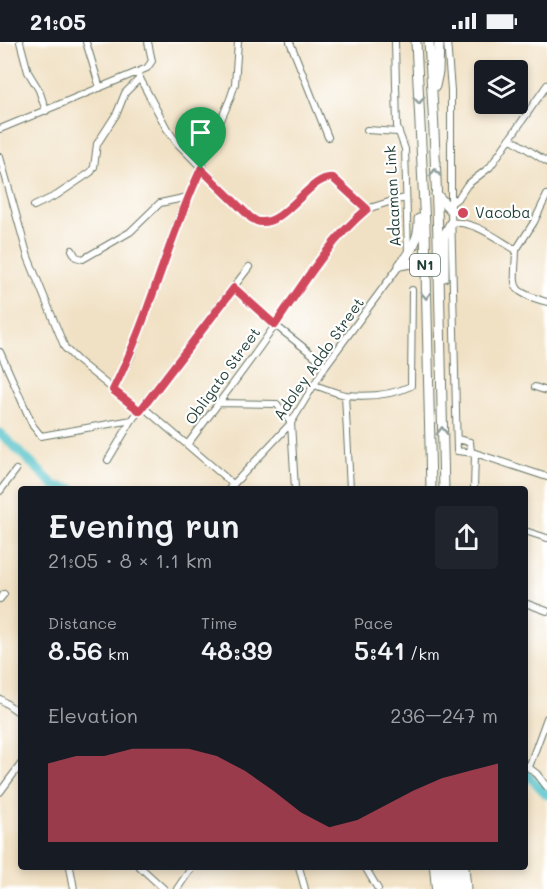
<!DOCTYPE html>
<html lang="en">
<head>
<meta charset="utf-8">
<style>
  :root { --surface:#171b24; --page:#20242c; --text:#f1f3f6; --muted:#9ea1a6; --accent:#d1495b }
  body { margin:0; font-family:Mali,sans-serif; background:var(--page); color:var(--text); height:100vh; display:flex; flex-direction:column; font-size:22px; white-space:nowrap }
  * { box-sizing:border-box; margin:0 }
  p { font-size:20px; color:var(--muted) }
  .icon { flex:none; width:33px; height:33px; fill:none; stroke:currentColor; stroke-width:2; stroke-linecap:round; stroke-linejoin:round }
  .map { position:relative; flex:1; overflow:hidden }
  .details { position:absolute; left:18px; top:444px; width:510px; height:384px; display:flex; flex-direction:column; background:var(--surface); border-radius:6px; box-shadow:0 3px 9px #0003 }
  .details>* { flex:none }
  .controls { position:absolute; left:474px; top:18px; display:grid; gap:12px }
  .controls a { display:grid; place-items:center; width:54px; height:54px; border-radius:6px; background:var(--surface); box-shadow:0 3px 9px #0003; font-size:30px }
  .pin { position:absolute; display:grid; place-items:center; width:51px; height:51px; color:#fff; margin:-62px -26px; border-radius:50% 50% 50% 0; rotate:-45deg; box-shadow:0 0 6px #0007 }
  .pin .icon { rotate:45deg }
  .round { display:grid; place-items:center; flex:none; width:63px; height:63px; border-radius:6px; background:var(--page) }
  .head { display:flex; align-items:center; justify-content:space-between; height:102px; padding:0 30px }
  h1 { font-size:33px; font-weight:600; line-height:45px }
  .metrics { display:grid; grid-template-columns:repeat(3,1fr); gap:9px; height:102px; padding:6px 30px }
  .metrics div { display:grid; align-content:center }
  .metrics b { font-size:26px; font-weight:600 }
  .metrics small { font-size:16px; font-weight:400 }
  .metrics p { font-size:16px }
  .chart { height:168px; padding:12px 30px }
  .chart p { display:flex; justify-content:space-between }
  .chart svg { width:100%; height:108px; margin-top:6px; fill:var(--accent); opacity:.7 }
  .status { display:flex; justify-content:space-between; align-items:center; height:42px; padding:0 30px; background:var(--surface); direction:ltr }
  .status svg { height:16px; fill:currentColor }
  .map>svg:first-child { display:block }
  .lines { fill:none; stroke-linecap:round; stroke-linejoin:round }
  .river { stroke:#56c3ca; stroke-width:9 }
  .minor-casing { stroke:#687666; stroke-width:8 }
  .highway-casing { stroke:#687666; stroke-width:11 }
  .minor { stroke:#fff; stroke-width:6 }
  .highway { stroke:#fff; stroke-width:9 }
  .oneway { stroke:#8f9e9a }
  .route-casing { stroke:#fff; stroke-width:12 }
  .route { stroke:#d1495b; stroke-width:8 }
  .poi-dot { fill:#d1495b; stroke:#fff; stroke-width:2 }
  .labels { text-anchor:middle; stroke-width:4.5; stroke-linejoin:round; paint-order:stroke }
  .shield { fill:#fff; stroke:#627771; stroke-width:1.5 }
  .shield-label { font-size:14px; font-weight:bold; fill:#1f3d34 }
  .street-label { font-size:15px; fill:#1f3d34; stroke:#fff }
  .poi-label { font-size:15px; fill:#1f3d34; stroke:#fff; text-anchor:start }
</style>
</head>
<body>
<div class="status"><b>21:05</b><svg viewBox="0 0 49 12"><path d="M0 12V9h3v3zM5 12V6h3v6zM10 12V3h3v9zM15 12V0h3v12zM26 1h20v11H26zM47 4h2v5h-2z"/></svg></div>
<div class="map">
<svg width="547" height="847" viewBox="0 0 547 847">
  <rect width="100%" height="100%" fill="#fff"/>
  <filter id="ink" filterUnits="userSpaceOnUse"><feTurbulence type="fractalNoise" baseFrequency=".0167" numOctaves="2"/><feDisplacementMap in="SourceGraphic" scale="12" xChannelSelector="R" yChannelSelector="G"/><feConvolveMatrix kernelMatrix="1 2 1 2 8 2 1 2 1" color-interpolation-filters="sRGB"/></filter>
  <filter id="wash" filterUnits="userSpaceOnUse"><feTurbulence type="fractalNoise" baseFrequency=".008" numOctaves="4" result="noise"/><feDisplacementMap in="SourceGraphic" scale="24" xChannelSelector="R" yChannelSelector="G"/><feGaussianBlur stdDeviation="1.35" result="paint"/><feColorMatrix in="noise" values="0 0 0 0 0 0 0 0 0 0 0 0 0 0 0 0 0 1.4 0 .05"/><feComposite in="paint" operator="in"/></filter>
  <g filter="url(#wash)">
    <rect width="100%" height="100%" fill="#f1e1c4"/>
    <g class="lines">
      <!-- river -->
      <path class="river" d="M0 391 55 444 73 447
        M525 730 547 753"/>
    </g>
  </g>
  <g filter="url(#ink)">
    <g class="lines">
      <!-- minor casing -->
      <g class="minor-casing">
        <path id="minor" d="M20 0 28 30 39 48 46 69
          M86 0 100 46
          M290 0 328 95
          M395 0 397 85 405 107 408 211
          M447 0 451 48V168L457 409 475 411 547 435
          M137 31 167 87 178 102 251 176C254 177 256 180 260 180 286 183 311 132 333 136L367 167 392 159 406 156
          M0 87 147 26 152 19 148 0
          M367 88 398 90
          M510 96 547 120
          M0 115 28 215 65 306 78 319 140 369
          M451 161 459 155 467 143 490 125 547 43
          M34 164 57 153 91 130 94 125 97 102 117 71 125 51 140 36
          M451 181C474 178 497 197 516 208
          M72 208 76 215 83 217 130 190 160 161 188 155
          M516 208C515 247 507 248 547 260
          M516 208 534 180 547 153
          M234 246 275 283 326 323
          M0 310 33 384 41 394 132 378
          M314 343C324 346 335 351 346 353 367 355 392 353 411 344L412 248
          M535 345 547 349
          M113 348 131 314 179 176 230 57 235 42 238 0
          M345 353 350 447
          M218 361 277 362 291 381 295 447
          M143 365 233 442
          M457 397 470 400 471 410
          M187 403C217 363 248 323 276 282 304 242 329 199 367 167
          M108 418 132 378 249 225
          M229 447 291 381 326 323 400 223
          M474 447 475 411
          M0 449 16 428
          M525 489 547 496
          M0 557 4 552
          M525 561 547 569
          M0 657 21 672
          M525 723 537 732 547 745
          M529 725 547 676
          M0 750 21 722
          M70 825 74 847
          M140 825 164 847
          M299 825 305 847
          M365 825 378 847
          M433 825 435 847
          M177 847 192 825"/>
      </g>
      <!-- highway casing -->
      <g class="highway-casing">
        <path id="highway" d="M416 0 425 185 431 447
          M429 0C439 149 440 298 444 447
          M435 44 438 30 439 0
          M436 152 451 168
          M400 223C411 208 420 197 419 177
          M400 223 411 221 425 227
          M444 235V195L451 181
          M440 825 441 847
          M448 825 450 847
          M456 825 457 847
          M464 825 466 847"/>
      </g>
      <!-- minor -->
      <use href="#minor" class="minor"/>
      <!-- highway -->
      <use href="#highway" class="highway"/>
    </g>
    <!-- one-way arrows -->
    <defs><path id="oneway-chevron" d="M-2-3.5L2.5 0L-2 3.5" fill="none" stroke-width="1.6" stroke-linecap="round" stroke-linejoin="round" transform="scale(1.5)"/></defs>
    <g class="oneway">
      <use href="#oneway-chevron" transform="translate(419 58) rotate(87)"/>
      <use href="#oneway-chevron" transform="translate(435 131) rotate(-92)"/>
      <use href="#oneway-chevron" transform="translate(426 253) rotate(88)"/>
      <use href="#oneway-chevron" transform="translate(442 389) rotate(-91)"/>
    </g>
  </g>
  <g class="lines" filter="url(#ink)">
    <!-- route casing -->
    <g class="route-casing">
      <path id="route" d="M201 127 251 176C254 177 256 180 260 180 286 183 311 132 333 136L367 167C329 199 303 242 275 283L234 246 140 369 113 348C149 277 167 199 201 127Z"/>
    </g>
    <!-- route -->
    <use href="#route" class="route"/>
  </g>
  <!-- markers -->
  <circle class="poi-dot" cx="463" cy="171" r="6"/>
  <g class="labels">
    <!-- shield labels -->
    <rect class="shield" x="410" y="212" width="30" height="22" rx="4.5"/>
    <g class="shield-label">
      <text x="425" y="228">N1</text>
    </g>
    <!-- street labels -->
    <g class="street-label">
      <text transform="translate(393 154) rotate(-93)" y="5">Adaaman Link</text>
      <text transform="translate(319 317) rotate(-55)" y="5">Adoley Addo Street</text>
      <text transform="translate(223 334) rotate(-54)" y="5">Obligato Street</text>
    </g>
    <!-- poi labels -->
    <g class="poi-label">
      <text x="475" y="176">Vacoba</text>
    </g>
  </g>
</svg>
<div class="controls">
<a><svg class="icon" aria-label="layers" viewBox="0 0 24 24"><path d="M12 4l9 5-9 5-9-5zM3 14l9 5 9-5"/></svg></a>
</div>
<div class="pin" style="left:201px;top:127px;background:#1e9e55"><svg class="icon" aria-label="arrive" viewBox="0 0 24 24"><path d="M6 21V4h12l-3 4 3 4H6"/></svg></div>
<section class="details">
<div class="head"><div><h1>Evening run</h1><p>21:05 · 8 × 1.1 km</p></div><a class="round"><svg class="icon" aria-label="share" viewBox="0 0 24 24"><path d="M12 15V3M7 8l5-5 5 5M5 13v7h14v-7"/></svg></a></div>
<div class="metrics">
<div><p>Distance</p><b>8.56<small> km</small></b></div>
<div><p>Time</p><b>48:39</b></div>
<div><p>Pace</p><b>5:41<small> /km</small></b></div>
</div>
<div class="chart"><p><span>Elevation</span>236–247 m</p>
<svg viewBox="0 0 160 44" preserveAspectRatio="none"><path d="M0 44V12L10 9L20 9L30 6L40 6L50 6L60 9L70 15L80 23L90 32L100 38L110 35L120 29L130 23L140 18L150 15L160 12V44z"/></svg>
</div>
</section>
</div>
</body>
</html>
